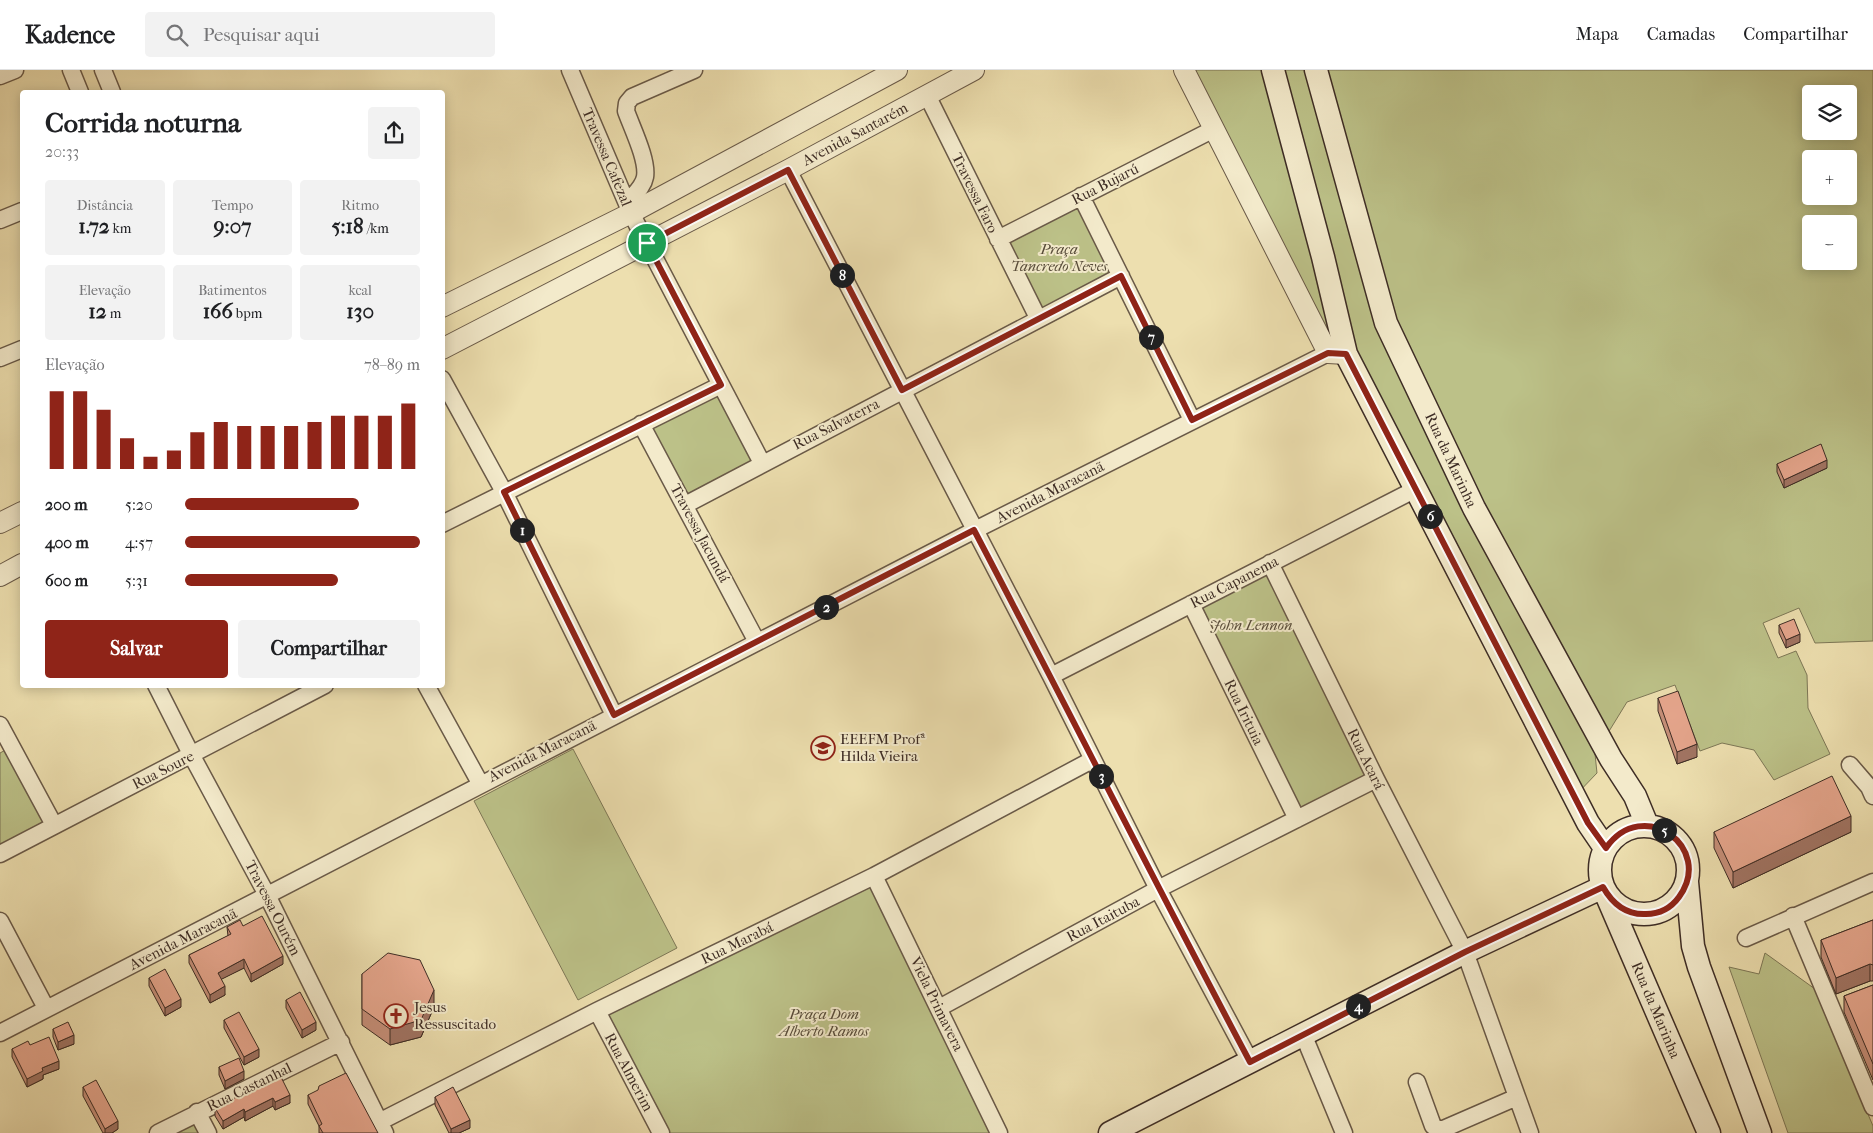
<!DOCTYPE html>
<html lang="pt">
<head>
<meta charset="utf-8">
<style>
  :root { --surface:#fff; --page:#f2f2f2; --text:#202124; --muted:#757577; --line:#e0e0e0; --accent:#8f2418 }
  body { margin:0; font-family:"IM FELL French Canon",serif; background:var(--page); color:var(--text); height:100vh; display:flex; flex-direction:column; font-size:19px; white-space:nowrap }
  * { box-sizing:border-box; margin:0 }
  p { font-size:16px; color:var(--muted) }
  .icon { flex:none; width:28px; height:28px; fill:none; stroke:currentColor; stroke-width:2; stroke-linecap:round; stroke-linejoin:round }
  .map { position:relative; flex:1; overflow:hidden }
  .details { position:absolute; left:20px; top:20px; width:425px; height:598px; display:flex; flex-direction:column; background:var(--surface); border-radius:5px; box-shadow:0 2px 12px #0003 }
  .details>* { flex:none }
  .tools { position:absolute; left:1802px; top:15px; display:grid; gap:10px }
  .tools a { display:grid; place-items:center; width:55px; height:55px; border-radius:5px; background:var(--surface); box-shadow:0 2px 12px #0003; font-size:25px }
  .pin { position:absolute; display:grid; place-items:center; width:42px; height:42px; color:#fff; margin:-21px; border:2px solid #fff; border-radius:50%; box-shadow:0 1px 5px #0007 }
  .km { position:absolute; width:25px; height:25px; margin:-12px; border-radius:50%; background:#222; color:#fff; font-size:14px; line-height:25px; text-align:center }
  .round { display:grid; place-items:center; flex:none; width:52px; height:52px; border-radius:5px; background:var(--page) }
  .headline { display:flex; align-items:center; justify-content:space-between; height:85px; padding:0 25px }
  h1 { font-size:28px; font-weight:700; line-height:38px }
  .metrics { display:grid; grid-template-columns:repeat(3,1fr); gap:8px; height:85px; padding:5px 25px }
  .metrics div { display:grid; align-content:center; border-radius:5px; background:var(--page); text-align:center }
  .metrics b { font-size:21px; font-weight:700 }
  .metrics small { font-size:14px; font-weight:400 }
  .metrics p { font-size:14px }
  .chart { height:140px; padding:10px 25px }
  .chart p { display:flex; justify-content:space-between }
  .chart svg { width:100%; height:90px; margin-top:5px; stroke:var(--accent); stroke-width:6 }
  .primary-button { display:flex; gap:10px; margin-top:auto; padding:10px 25px }
  .primary-button a { flex:1; height:58px; border-radius:5px; background:var(--accent); color:#fff; font-size:20px; font-weight:700; line-height:58px; text-align:center }
  .primary-button a+a { background:var(--page); color:var(--text) }
  ul { padding:0 25px; list-style:none; font-size:16px }
  li { display:grid; grid-template-columns:80px 60px 1fr; align-items:center; height:38px }
  li i { height:12px; border-radius:6px; background:var(--accent) }
  header { display:flex; align-items:center; gap:30px; box-sizing:border-box; height:70px; padding:0 25px; background:var(--surface); border-bottom:1px solid var(--line) }
  header strong { font-size:24px }
  nav { display:flex; gap:28px; margin-inline-start:auto; font-size:18px }
  .search { width:350px; height:45px; background:var(--page); display:flex; align-items:center; gap:12px; box-sizing:border-box; padding:0 18px; border-radius:5px; color:var(--muted); font-size:19px }
  .map>svg:first-child { display:block }
  .green { fill:#bcc188; stroke:#7d7756; fill-rule:evenodd }
  .lines { fill:none; stroke-linecap:round; stroke-linejoin:round }
  .minor-casing { stroke:#6a5a48; stroke-width:19 }
  .tertiary-casing { stroke:#6a5a48; stroke-width:22 }
  .secondary-casing { stroke:#3e2d25; stroke-width:25 }
  .minor { stroke:#f3eacb; stroke-width:16 }
  .tertiary { stroke:#f3eacb; stroke-width:20 }
  .secondary { stroke:#f3eacb; stroke-width:22 }
  .wall { fill:#c68f79; stroke:#3e2d25 }
  .shaded-wall { fill:#a17463; stroke:#3e2d25 }
  .building { fill:#e6a68d; stroke:#3e2d25 }
  .route-casing { stroke:#fff; stroke-width:10 }
  .route { stroke:#8f2418; stroke-width:6 }
  .labels { text-anchor:middle; stroke-width:4; stroke-linejoin:round; paint-order:stroke }
  .street-label { font-size:15px; fill:#3e2d25; stroke:#f3eacb }
  .park-label { font-size:15px; font-style:italic; fill:#574b39; stroke:#f3eacb }
  .poi-label { font-size:15px; fill:#3e2d25; stroke:#f3eacb; text-anchor:start }
</style>
</head>
<body>
<header>
<strong>Kadence</strong>
<div class="search"><svg class="icon" aria-label="search" viewBox="0 0 24 24"><circle cx="10" cy="10" r="6"/><path d="M15 15l6 6"/></svg>Pesquisar aqui</div>
<nav><a>Mapa</a><a>Camadas</a><a>Compartilhar</a></nav>
</header>
<div class="map">
<svg width="1873" height="1063" viewBox="0 0 1873 1063">
  <rect width="100%" height="100%" fill="#eddfaf"/>
  <filter id="stains"><feTurbulence type="fractalNoise" baseFrequency=".004" numOctaves="4"/><feColorMatrix values="0 0 0 0 .2 0 0 0 0 .09 0 0 0 0 .02 0 0 0 .5 -.17"/></filter>
  <radialGradient id="worn" r=".72"><stop offset=".6" stop-color="#630" stop-opacity="0"/><stop offset="1" stop-color="#630" stop-opacity=".3"/></radialGradient>
  <!-- green -->
  <path class="green" d="M1195 0H1873V571L1815 573 1799 538 1763 553 1778 588 1796 581 1807 605 1808 638 1830 684 1774 710 1754 680 1722 673 1700 681 1675 615 1627 632 1595 684 1597 703 1574 727 1335 280ZM1811 24H1849V61H1811ZM1811 89H1849V126H1811ZM1811 154H1849V191H1811Z
    M1081 126 1121 206 1038 248 998 169Z
    M721 315 762 393 685 435 641 354Z
    M1270 493 1376 709 1297 749 1191 534Z
    M11 677 54 755 0 784V683Z
    M573 679 677 878 578 930 474 731Z
    M874 806 999 1063H661L597 941Z
    M1765 883 1815 919 1873 1056V1063H1788L1729 897 1759 904Z
    M197 1042 208 1063H164Z"/>
  <g class="lines">
    <!-- minor casing -->
    <g class="minor-casing">
      <path id="minor" d="M71 0 80 22
        M103 0 112 22
        M570 0 631 143 762 393
        M0 6 15 0
        M927 25 1038 248
        M788 100 1051 606 1158 819 1250 991
        M1081 126 1192 350
        M627 133C633 125 643 118 645 107 648 90 632 58 626 41L627 33 632 27 694 0
        M0 150 22 141
        M998 169 1212 60
        M0 288 22 279
        M442 309 504 422 614 645
        M641 354 757 572
        M685 435 1121 206
        M442 454 721 315
        M1270 493 1376 709 1465 882 1530 1063
        M1191 534 1297 749
        M1051 606 1416 419
        M156 615 192 686 267 825 385 1063
        M426 615 480 713
        M0 655 54 755
        M1850 695 1869 717 1873 726
        M0 784 325 615
        M874 806 999 1063
        M1793 846 1873 1037
        M0 851 46 938
        M1746 868 1873 812
        M939 938 1158 819 1376 709
        M597 941 661 1063
        M0 963 975 460 1328 283
        M1303 964 1344 1063
        M1417 1012 1433 1056 1441 1060 1517 1027
        M197 1042 208 1063
        M379 1052 597 941 874 806 1092 690
        M158 1063 341 972"/>
    </g>
    <!-- tertiary casing -->
    <g class="tertiary-casing">
      <path id="tertiary" d="M1184 0 1328 283 1346 284
        M442 237 631 143 897 0
        M442 279 788 100 974 0
        M0 453 22 442
        M0 506 22 494"/>
    </g>
    <!-- secondary casing -->
    <g class="secondary-casing">
      <path id="secondary" d="M1273 0 1323 187 1346 284 1588 753 1605 778
        M1316 0 1386 253 1474 438 1611 689 1635 726 1647 755
        M1600 800a44 44 0 1 1 88 0a44 44 0 1 1-88 0Z
        M1687 812 1693 876 1699 897 1760 1063
        M1110 1063 1465 882 1603 817 1709 1063"/>
    </g>
    <!-- minor -->
    <use href="#minor" class="minor"/>
    <!-- tertiary -->
    <use href="#tertiary" class="tertiary"/>
    <!-- secondary -->
    <use href="#secondary" class="secondary"/>
  </g>
  <!-- wall -->
  <path class="wall" d="M1777 394 1827 398 1784 418 1777 402Z
    M1779 555 1800 572 1786 578 1779 563Z
    M1658 628 1697 687 1677 694 1658 641Z
    M1714 762H1851L1733 818 1714 778Z
    M1873 850V911H1870L1836 924 1821 887V870Z
    M243 856 283 894 251 912 244 898 221 909 225 925 210 933 189 893V885L228 866 227 857Z
    M362 904 434 937 421 967 390 975 362 955Z
    M149 908 181 937 165 946 149 916Z
    M1873 915V1010L1844 942V926Z
    M286 930 316 960 302 968 286 938Z
    M224 950 259 987 244 995 224 958Z
    M53 959 74 974 58 980 53 967Z
    M30 975 59 999 43 1005V1009L27 1017 12 987V979Z
    M219 997 244 1009 225 1019 219 1005Z
    M280 1005 290 1033 275 1040 273 1036 245 1051 244 1047 223 1059 215 1046V1038Z
    M83 1017 118 1059 112 1063H103L83 1026Z
    M308 1025 378 1063H319V1056L308 1034Z
    M435 1027 470 1058 459 1063H449L435 1035Z"/>
  <!-- shaded-wall -->
  <path class="shaded-wall" d="M1827 390V398L1784 418V410Z
    M1800 564V572L1786 578V570Z
    M1697 674V687L1677 694V682Z
    M1851 746V762L1733 818V802Z
    M283 886V894L251 912V904Z
    M244 889V898L218 911V903Z
    M1870 894V911L1836 924V908Z
    M225 916V925L210 933V925Z
    M434 920V937L421 967 390 975V959Z
    M181 929V937L165 946V938Z
    M316 952V960L302 968V960Z
    M74 965V974L58 980V972Z
    M259 979V987L244 995V987Z
    M59 991V999L43 1005V1009L27 1017V1009L42 998Z
    M244 1001V1009L225 1019V1011Z
    M290 1025V1033L275 1040V1032Z
    M273 1028V1036L245 1051V1042Z
    M244 1039V1047L223 1059V1051Z
    M470 1050V1058L459 1063H451V1059Z
    M118 1051V1059L112 1063H105V1059Z"/>
  <!-- building -->
  <path class="building" d="M1821 374 1827 390 1784 410 1777 394Z
    M1794 549 1800 564 1786 570 1779 555Z
    M1678 621 1697 674 1677 682 1658 628Z
    M1832 706 1851 746 1733 802 1714 762Z
    M262 846 283 886 251 904 244 889 218 903 225 916 210 925 189 885 231 864 227 857 240 850 243 856Z
    M1873 850V895L1870 894 1836 908 1821 870Z
    M388 883 420 890 434 920 421 950 390 959 362 939V904Z
    M165 899 181 929 165 938 149 908Z
    M1873 915V994L1844 926Z
    M300 922 316 952 302 960 286 930Z
    M239 942 259 979 244 987 224 950Z
    M68 952 74 965 58 972 53 959Z
    M49 967 59 991 42 998 43 1001 27 1009 12 979 28 971 30 975Z
    M239 988 244 1001 225 1011 219 997Z
    M346 1003 378 1063H323L319 1056 322 1054 308 1025 318 1020 319 1016Z
    M280 1005 290 1025 275 1032 273 1028 245 1042 244 1039 223 1051 215 1038Z
    M96 1010 118 1051 105 1059 83 1017Z
    M453 1017 470 1050 451 1059 435 1027Z"/>
  <g class="lines">
    <!-- route casing -->
    <g class="route-casing">
      <path id="route" d="M788 100 902 320 1121 206 1192 350 1328 283 1346 284 1588 753 1606 778C1643 725 1715 778 1679 827 1671 838 1659 844 1646 844 1626 845 1612 833 1603 817L1465 882 1250 992C1156 815 1067 637 974 460L614 645 504 422 721 315 647 173Z"/>
    </g>
    <!-- route -->
    <use href="#route" class="route"/>
  </g>
  <!-- icons -->
  <defs>
    <g id="school-ring" transform="scale(1.25)"><circle r="9.5" fill="#f3eacb" stroke="#8f2418" stroke-width="1.5"/><path d="M0-5L7-2L0 1L-7-2ZM-4 1L0 2.5L4 1V4Q0 6-4 4Z" fill="#8f2418"/></g>
    <g id="church-ring" transform="scale(1.25)"><circle r="9.5" fill="#f3eacb" stroke="#8f2418" stroke-width="1.5"/><path d="M-1.2-6h2.4v3.5h3.3v2.4h-3.3V6h-2.4V-.1h-3.3v-2.4h3.3Z" fill="#8f2418"/></g>
  </defs>
  <g fill-rule="evenodd">
    <use href="#school-ring" x="823" y="678"/>
    <use href="#church-ring" x="396" y="946"/>
  </g>
  <g class="labels">
    <!-- street labels -->
    <g class="street-label">
      <text transform="translate(855 64) rotate(-28)" y="5">Avenida Santarém</text>
      <text transform="translate(607 87) rotate(67)" y="5">Travessa Cafezal</text>
      <text transform="translate(1105 114) rotate(-27)" y="5">Rua Bujarú</text>
      <text transform="translate(975 123) rotate(64)" y="5">Travessa Faro</text>
      <text transform="translate(836 354) rotate(-27)" y="5">Rua Salvaterra</text>
      <text transform="translate(1451 390) rotate(65)" y="5">Rua da Marinha</text>
      <text transform="translate(1050 422) rotate(-27)" y="5">Avenida Maracanã</text>
      <text transform="translate(700 463) rotate(62)" y="5">Travessa Jacundá</text>
      <text transform="translate(1234 512) rotate(-27)" y="5">Rua Capanema</text>
      <text transform="translate(1244 642) rotate(64)" y="5">Rua Irituia</text>
      <text transform="translate(542 681) rotate(-27)" y="5">Avenida Maracanã</text>
      <text transform="translate(1366 689) rotate(64)" y="5">Rua Acará</text>
      <text transform="translate(163 700) rotate(-27)" y="5">Rua Soure</text>
      <text transform="translate(273 838) rotate(63)" y="5">Travessa Ourém</text>
      <text transform="translate(1103 849) rotate(-28)" y="5">Rua Itaituba</text>
      <text transform="translate(183 869) rotate(-27)" y="5">Avenida Maracanã</text>
      <text transform="translate(737 873) rotate(-26)" y="5">Rua Marabá</text>
      <text transform="translate(937 934) rotate(64)" y="5">Viela Primavera</text>
      <text transform="translate(1656 940) rotate(67)" y="5">Rua da Marinha</text>
      <text transform="translate(629 1002) rotate(62)" y="5">Rua Almerim</text>
      <text transform="translate(249 1017) rotate(-26)" y="5">Rua Castanhal</text>
    </g>
    <!-- park labels -->
    <g class="park-label">
      <text x="1059" y="184">Praça<tspan x="1059" dy="17">Tancredo Neves</tspan></text>
      <text x="1251" y="560">John Lennon</text>
      <text x="824" y="949">Praça Dom<tspan x="824" dy="17">Alberto Ramos</tspan></text>
    </g>
    <!-- poi labels -->
    <g class="poi-label">
      <text x="840" y="674">EEEFM Profª<tspan x="840" dy="17">Hilda Vieira</tspan></text>
      <text x="414" y="942">Jesus<tspan x="414" dy="17">Ressuscitado</tspan></text>
    </g>
  </g>
  <rect width="100%" height="100%" filter="url(#stains)"/>
  <rect width="100%" height="100%" fill="url(#worn)"/>
</svg>
<div class="tools">
<a><svg class="icon" aria-label="layers" viewBox="0 0 24 24"><path d="M12 4l9 5-9 5-9-5zM3 14l9 5 9-5"/></svg></a>
<a>+</a>
<a>−</a>
</div>
<div class="pin" style="left:647px;top:173px;background:#1e9e55"><svg class="icon" aria-label="arrive" viewBox="0 0 24 24"><path d="M6 21V4h12l-3 4 3 4H6"/></svg></div>
<b class="km" style="left:522px;top:460px">1</b>
<b class="km" style="left:826px;top:537px">2</b>
<b class="km" style="left:1101px;top:706px">3</b>
<b class="km" style="left:1358px;top:936px">4</b>
<b class="km" style="left:1664px;top:760px">5</b>
<b class="km" style="left:1430px;top:446px">6</b>
<b class="km" style="left:1151px;top:267px">7</b>
<b class="km" style="left:842px;top:205px">8</b>
<section class="details">
<div class="headline"><div><h1>Corrida noturna</h1><p>20:33</p></div><a class="round"><svg class="icon" aria-label="share" viewBox="0 0 24 24"><path d="M12 15V3M7 8l5-5 5 5M5 13v7h14v-7"/></svg></a></div>
<div class="metrics">
<div><p>Distância</p><b>1.72<small> km</small></b></div>
<div><p>Tempo</p><b>9:07</b></div>
<div><p>Ritmo</p><b>5:18<small> /km</small></b></div>
</div>
<div class="metrics">
<div><p>Elevação</p><b>12<small> m</small></b></div>
<div><p>Batimentos</p><b>166<small> bpm</small></b></div>
<div><p>kcal</p><b>130</b></div>
</div>
<div class="chart"><p><span>Elevação</span>78–89 m</p>
<svg viewBox="0 0 160 44" preserveAspectRatio="none"><path d="M5 44V6M15 44V6M25 44V15M35 44V29M45 44V38M55 44V35M65 44V26M75 44V21M85 44V23M95 44V23M105 44V23M115 44V21M125 44V18M135 44V18M145 44V18M155 44V12"/></svg>
</div>
<ul>
<li><b>200 m</b>5:20<i style="width:74%"></i></li>
<li><b>400 m</b>4:57<i style="width:100%"></i></li>
<li><b>600 m</b>5:31<i style="width:65%"></i></li>
</ul>
<div class="primary-button"><a>Salvar</a><a>Compartilhar</a></div>
</section>
</div>
</body>
</html>
